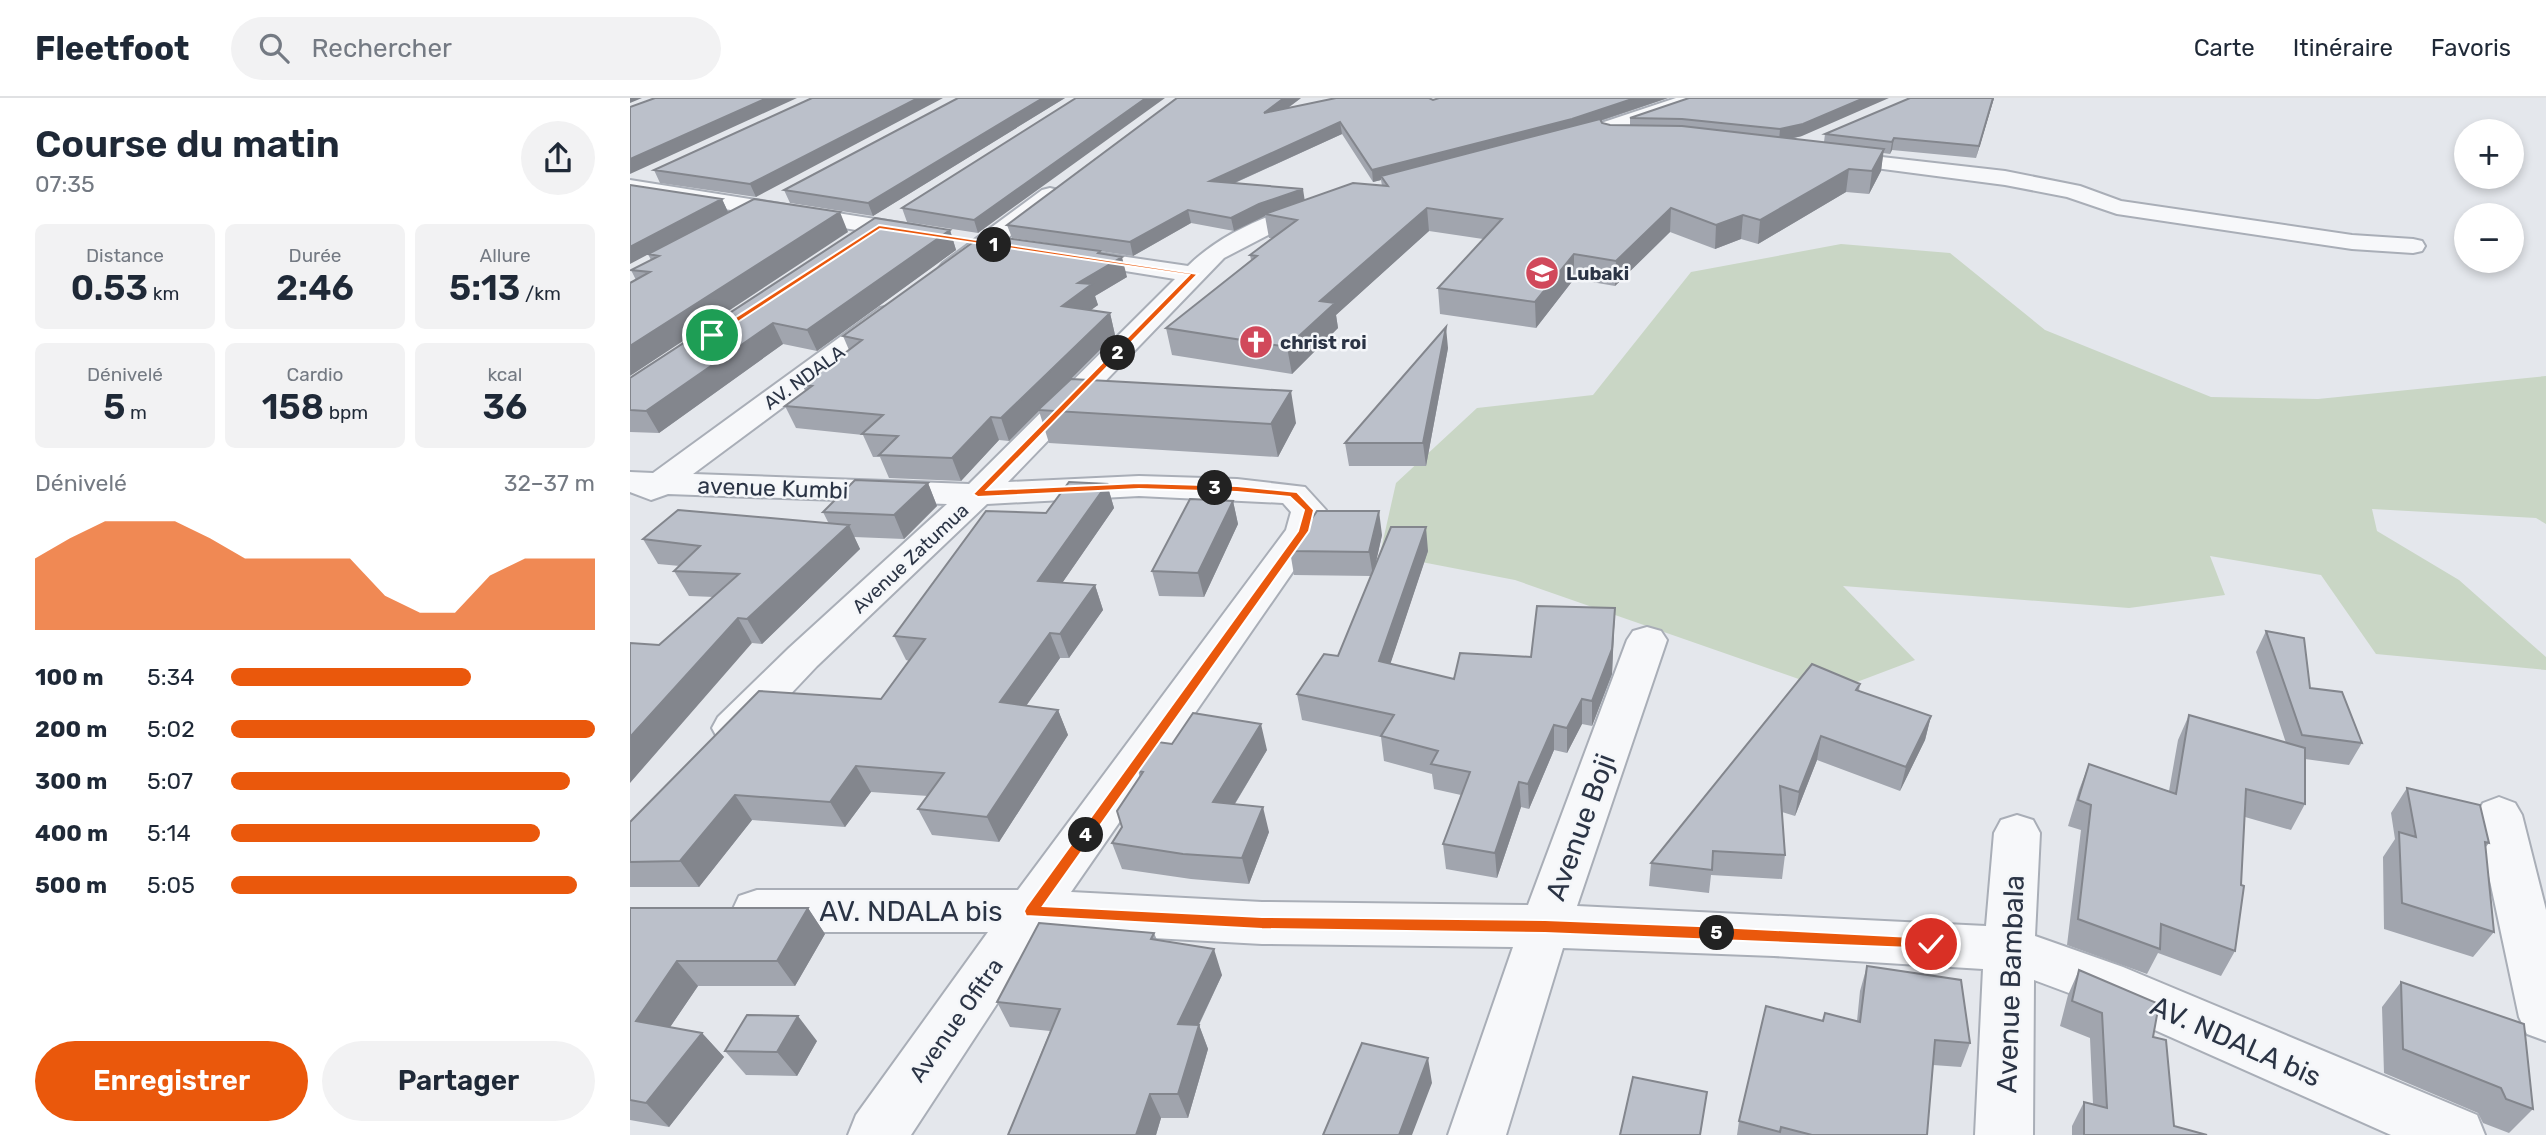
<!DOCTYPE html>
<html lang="fr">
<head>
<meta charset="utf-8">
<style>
  :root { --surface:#fff; --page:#f2f2f3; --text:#1f2937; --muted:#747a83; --line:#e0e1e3; --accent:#ea580c }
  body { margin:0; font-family:Rubik,sans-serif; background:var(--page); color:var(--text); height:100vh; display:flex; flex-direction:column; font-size:26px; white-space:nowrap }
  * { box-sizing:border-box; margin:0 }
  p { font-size:23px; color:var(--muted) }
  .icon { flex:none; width:38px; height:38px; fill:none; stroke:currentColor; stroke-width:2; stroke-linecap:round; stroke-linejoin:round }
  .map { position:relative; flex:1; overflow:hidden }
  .side { display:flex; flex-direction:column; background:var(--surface); width:630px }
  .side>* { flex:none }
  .fabs { position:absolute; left:1824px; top:21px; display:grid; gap:14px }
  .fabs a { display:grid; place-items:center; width:70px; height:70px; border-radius:50%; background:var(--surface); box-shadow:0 4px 10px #0003; font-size:35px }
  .pin { position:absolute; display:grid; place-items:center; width:60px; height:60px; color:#fff; margin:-30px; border:4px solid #fff; border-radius:50%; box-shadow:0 2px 7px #0007 }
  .km { position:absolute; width:35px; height:35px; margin:-18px; border-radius:50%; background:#222; color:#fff; font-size:19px; line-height:35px; text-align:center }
  .round { display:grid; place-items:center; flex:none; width:74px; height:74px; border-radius:37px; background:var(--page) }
  .overview { display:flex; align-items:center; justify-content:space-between; height:119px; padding:0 35px }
  h1 { font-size:38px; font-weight:600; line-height:52px }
  .figures { display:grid; grid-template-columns:repeat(3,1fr); gap:10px; height:119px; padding:7px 35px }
  .figures div { display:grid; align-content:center; border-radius:10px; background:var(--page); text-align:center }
  .figures b { font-size:35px; font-weight:600 }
  .figures small { font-size:19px; font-weight:400 }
  .figures p { font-size:19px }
  .chart { height:196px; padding:14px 35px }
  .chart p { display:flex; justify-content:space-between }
  .chart svg { width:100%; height:126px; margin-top:7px; fill:var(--accent); opacity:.7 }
  .button { display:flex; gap:14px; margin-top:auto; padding:14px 35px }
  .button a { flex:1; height:80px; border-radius:42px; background:var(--accent); color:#fff; font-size:28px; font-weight:600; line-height:80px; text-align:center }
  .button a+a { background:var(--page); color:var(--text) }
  ul { padding:0 35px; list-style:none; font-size:23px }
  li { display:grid; grid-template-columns:112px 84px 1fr; align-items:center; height:52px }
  li i { height:18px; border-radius:9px; background:var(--accent) }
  header { display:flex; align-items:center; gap:42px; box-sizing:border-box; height:98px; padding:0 35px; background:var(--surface); border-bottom:2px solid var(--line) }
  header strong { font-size:33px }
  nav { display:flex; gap:38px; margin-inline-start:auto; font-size:24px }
  .search { width:490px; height:63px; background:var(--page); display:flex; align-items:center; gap:18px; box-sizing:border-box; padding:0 24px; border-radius:38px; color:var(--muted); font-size:26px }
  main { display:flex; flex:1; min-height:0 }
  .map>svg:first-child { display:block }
  .green { fill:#c9d6c5 }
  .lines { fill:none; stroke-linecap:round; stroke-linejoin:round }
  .street-casing { stroke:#a9aeb7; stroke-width:4 }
  .street { fill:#f7f8fa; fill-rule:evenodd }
  .wall { fill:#a1a5ae; fill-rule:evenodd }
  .shaded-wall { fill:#83868d }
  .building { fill:#bbc0ca; stroke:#83868d; stroke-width:2 }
  .route { fill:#ea580c; stroke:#fff; stroke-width:2 }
  .labels { text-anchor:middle; stroke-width:5; stroke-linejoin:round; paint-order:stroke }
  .far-poi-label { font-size:19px; font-weight:bold; fill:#2b3445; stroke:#f4f6f9; text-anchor:start }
  .far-street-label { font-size:19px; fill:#2b3445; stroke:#f4f6f9 }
  .street-label { font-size:23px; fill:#2b3445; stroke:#f4f6f9 }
  .near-street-label { font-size:28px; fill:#2b3445; stroke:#f4f6f9 }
</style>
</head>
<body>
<header>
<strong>Fleetfoot</strong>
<div class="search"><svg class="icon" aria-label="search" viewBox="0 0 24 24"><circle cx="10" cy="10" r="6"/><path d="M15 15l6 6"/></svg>Rechercher</div>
<nav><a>Carte</a><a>Itinéraire</a><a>Favoris</a></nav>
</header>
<main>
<section class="side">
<div class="overview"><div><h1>Course du matin</h1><p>07:35</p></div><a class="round"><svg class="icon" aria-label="share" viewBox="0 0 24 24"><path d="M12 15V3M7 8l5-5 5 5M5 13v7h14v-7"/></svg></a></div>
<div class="figures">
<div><p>Distance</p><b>0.53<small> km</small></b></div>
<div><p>Durée</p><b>2:46</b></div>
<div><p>Allure</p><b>5:13<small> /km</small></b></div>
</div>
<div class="figures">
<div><p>Dénivelé</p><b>5<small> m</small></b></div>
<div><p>Cardio</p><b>158<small> bpm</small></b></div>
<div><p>kcal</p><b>36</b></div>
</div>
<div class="chart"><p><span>Dénivelé</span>32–37 m</p>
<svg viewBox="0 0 160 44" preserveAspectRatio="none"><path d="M0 44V19L10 12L20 6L30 6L40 6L50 12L60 19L70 19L80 19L90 19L100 32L110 38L120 38L130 25L140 19L150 19L160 19V44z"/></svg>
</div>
<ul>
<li><b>100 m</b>5:34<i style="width:66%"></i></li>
<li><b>200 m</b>5:02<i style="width:100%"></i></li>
<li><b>300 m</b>5:07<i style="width:93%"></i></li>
<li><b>400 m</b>5:14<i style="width:85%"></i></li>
<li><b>500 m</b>5:05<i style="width:95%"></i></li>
</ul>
<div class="button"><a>Enregistrer</a><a>Partager</a></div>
</section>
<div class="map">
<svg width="1916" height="1037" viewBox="0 0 1916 1037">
  <rect width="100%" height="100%" fill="#e4e7ec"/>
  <!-- green -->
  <path class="green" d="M1211 146 1320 155 1415 232 1581 299 1688 301 1916 278V426L1906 420 1742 411 1747 433 1829 482 1916 559V572L1746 556 1691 477 1580 458 1595 497 1499 510 1213 488 1285 562 1203 593 885 482 750 456 766 385 847 310 963 297 1061 174Z"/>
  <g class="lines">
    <!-- street casing -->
    <g class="street-casing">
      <path id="street" d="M1046 0H1074L1072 4 940 48H926L923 44 926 40Z
        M1199 53 1375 73 1450 88 1491 103 1722 137 1783 141 1792 143 1795 148 1792 153 1783 155 1722 151 1487 116 1437 99 1375 87 1192 63 1188 59 1192 55Z
        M0 82 289 128 297 130 301 135 297 140 289 142 0 96Z
        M420 90 428 92 431 97 428 102 331 175 322 178 313 175 309 170 313 165 412 92Z
        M685 104 693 106 697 111 693 116 648 132 594 160 378 384 509 378 607 381 675 389 696 412 691 433 441 794 632 804 898 807 997 542 1003 533 1017 529 1031 533 1037 542 947 808 1356 828 1364 735 1371 722 1387 717 1403 722 1410 735 1405 838 1493 869 1847 1017 1855 1037H1761L1455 901 1404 882 1403 1037H1345L1353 871 1144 858 933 850 876 1037H818L883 849 632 846 414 834 281 1037H218L226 1017 358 834H127L109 828 102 813 109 798 127 792H388L656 432 661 414 653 405 509 398 357 406 187 568 118 641 103 645 88 641 82 630 88 619 159 550 317 406 38 396 21 402 0 394V374L23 375 250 210 260 208 270 210 274 216 270 222 63 376 339 386 545 181 433 163 430 158 433 153 442 151 558 168C591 135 640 115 685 104Z
        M1869 699 1885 705 1892 717 1916 812V943L1897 936 1889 919 1846 717 1853 705Z"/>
    </g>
    <!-- street -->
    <use href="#street" class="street"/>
  </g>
  <!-- wall -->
  <path class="wall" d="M182 0 126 99 30 85 24 72Z
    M328 0H435L243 118 160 105 154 92Z
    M446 0 348 135 277 124 272 110Z
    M671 0 658 10 803 2 809 0H1038L971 23 972 25 980 27 1000 28V20L1059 0 1172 38 1160 41 1194 44 1195 36 1364 0 1346 60 1262 52 1260 56 1253 55 1251 73 1239 96 1216 94 1128 146 1111 141 1085 151 1040 134 985 188 944 181 906 230 810 216 808 190 853 141 799 133 706 217 708 230 662 276 542 257 536 230 621 162 620 157 642 140H639L635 118 604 133 561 125 503 158 382 140 377 127ZM712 36 743 84 751 82 752 88 675 102 605 85Z
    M92 101 98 114 218 134 6 182 1 172 21 162 18 156Z
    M320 132 326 152 187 253 153 246 29 335 0 334V280Z
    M470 153 497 179 465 198 468 207 460 212 480 215 485 237 441 281 666 325 648 359 419 345 409 313 379 343 369 342 331 383 259 380 250 359H243L233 337 166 330 155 308 175 293 173 287 219 252 213 238Z
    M818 250 796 368H719L715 345Z
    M298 385 307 408 274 441 224 439 230 451 132 546 122 545 84 499 59 498 44 473 50 468 28 466 13 441 199 426 193 414Z
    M477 386 484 410 432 485 465 487 473 512 439 560H430L396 608 428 612 438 637 369 744 302 737 288 711 298 698 241 694 215 729 122 722 69 789H0V724L251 601 279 563 276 562 264 538 416 415Z
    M603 403 608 426 574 499 529 498 522 473Z
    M752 437 745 467 798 453 760 566 824 581 901 559 985 510 982 576 962 628 952 626 937 655 924 652 899 711 891 709 867 780 816 771 813 746 831 697 804 691 802 676 754 663 751 639 672 622 667 596 708 558 741 478 664 477 660 453Z
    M1636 533 1680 590 1732 645 1719 667 1675 661V706L1661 732 1615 719 1605 853 1591 878 1528 855 1517 876 1437 847 1451 732 1438 728 1449 692 1459 666 1539 693 1548 642 1559 617 1656 645 1626 554Z
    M1230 586 1229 593 1301 618 1295 642 1270 693 1187 662 1165 718 1152 714 1155 757 1152 781 1081 777 1079 795 1019 788 1021 765Z
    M637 652 605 706 639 734 619 786 561 781 492 771 482 745 492 729 510 679 508 673Z
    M1777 690 1859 745 1855 750 1864 834 1843 859 1754 831 1753 759 1765 741 1761 715Z
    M0 810H178L195 836 165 888H68L40 929 72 935 94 959 39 1029 0 1022Z
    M524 835 527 842 592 877 569 927 578 951 558 1020H531L526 1037H378L420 933 380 929 367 904Z
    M1237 868 1340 945 1331 969 1303 967 1297 1037H1107L1109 1023 1193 923H1227L1230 893Z
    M1449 872 1523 939 1544 1028 1577 1037H1442V1028L1454 1004 1463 1006 1460 940 1430 928 1438 897Z
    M1771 884 1903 1011 1879 1035 1853 1025 1848 1015 1754 975 1752 909Z
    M187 943 167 978 116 977 95 953Z"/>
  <!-- shaded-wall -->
  <path class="shaded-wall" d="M0 0H12L0 5Z
    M137 0H167L0 76V61Z
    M288 0H313L126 99 120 86Z
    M413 0H435L243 118 238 105Z
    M516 0H535L348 135 344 122Z
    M654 0H671L636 26 634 15Z
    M1005 0H1038L942 32 751 78V82L743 84 742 72Z
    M1234 0H1259L1172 38 1149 43 1150 31Z
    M1363 0H1364L1346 60 1349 48Z
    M710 24 712 36 582 95 580 83Z
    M1264 40 1262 52 1260 56 1262 44Z
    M1254 51 1251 73 1239 96 1242 73Z
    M1219 71 1216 94 1128 146 1130 122Z
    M673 91 675 104 635 116V118L604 133 601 120 629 106Z
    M92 101 98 114 0 166V149Z
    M797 110 799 133 706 217 708 230 662 276 657 249 690 203Z
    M1041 110 1040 134 985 188 986 163Z
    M558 112 561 125 503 158 500 144Z
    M210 114 218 134 0 278V248Z
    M1113 117 1111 141 1085 151 1086 127Z
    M320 132 326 152 187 253 177 232Z
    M470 153 474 170 492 159 497 179 465 198 468 207 438 229 432 208 468 155Z
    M944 156V181L906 230 905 204Z
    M480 215 485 237 379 343 371 320Z
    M143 225 153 246 29 335 16 313Z
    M816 229 818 250 796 368 793 345Z
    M661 293 666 325 648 359 641 326Z
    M361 319 369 342 331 383 322 360Z
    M298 385 307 408 274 441 264 417Z
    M477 386 484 410 417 507 408 483Z
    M603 403 608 426 574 499 568 475Z
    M749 413 752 437 743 478 739 454Z
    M219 427 230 451 132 546 117 521Z
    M796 429 798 453 753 588 749 563Z
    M465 487 473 512 439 560 430 536Z
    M985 510 982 576 962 628V603Z
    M108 520 122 545 0 685V639Z
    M420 535 430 560 381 629 370 604Z
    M952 601V626L937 655V630Z
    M428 612 438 637 369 744 357 719Z
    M1301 618 1295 642 1270 693 1276 669Z
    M631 626 637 652 590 730 583 704Z
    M924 627V652L899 711 898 686Z
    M1191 638 1187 662 1165 718 1169 694Z
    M226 668 241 694 215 729 200 704Z
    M889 684 891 709 867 780 865 755Z
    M105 697 122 722 69 789 50 763Z
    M633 709 639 734 619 786 612 760Z
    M178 810 195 836 165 888 147 863Z
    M584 851 592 877 557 951 548 926Z
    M47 863 68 888 28 947 6 923Z
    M168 918 187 943 167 978 147 954Z
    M569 927 578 951 558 1020 548 996Z
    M72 935 94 959 39 1029 16 1005Z
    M798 960 802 985 782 1037H769Z
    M520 996 531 1020 526 1037H506Z"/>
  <!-- building -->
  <path class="building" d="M25 0H137L0 61V9Z
    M182 0H288L120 86 24 72Z
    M328 0H413L238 105 154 92Z
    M446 0H516L344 122 272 110Z
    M547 0H654L634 15 706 0H799L803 2 809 0H1005L942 21 742 72 710 24 580 83 673 91 629 106 601 120 558 112 500 144 377 127Z
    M1059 0H1234L1173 26 1150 31 1052 21 1000 20Z
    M1280 0H1363L1349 48 1264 40 1262 44 1195 36Z
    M970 21 972 25 980 27 1052 28 1254 51 1242 73 1219 71 1130 122 1113 117 1086 127 1041 110 986 163 944 156 905 204 808 190 872 121 797 110 690 203 705 205 657 249 536 230 627 158 620 157 667 122 635 116 723 85 758 88 751 78Z
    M0 87 92 101 0 149Z
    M124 101 210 114 0 248V185L20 174 1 172 29 158 18 156Z
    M245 120 320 132 177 232 143 225 16 313 0 312V280Z
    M353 137 470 153 468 155 492 159 448 185 462 186 432 208 480 215 371 320 361 319 322 360 249 357 268 338 232 336 253 317 155 308 182 288 173 287 232 242 213 238Z
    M816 229 793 345H715Z
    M441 281 661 293 641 326 408 312Z
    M225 382 298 385 264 417 193 414Z
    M439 384 477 386 408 483 465 487 430 536 420 535 370 604 428 612 357 719 288 711 314 675 226 668 200 704 105 697 50 763 0 764V724L129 593 251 601 295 541 264 538 356 413 416 415Z
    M560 401 603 403 568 475 522 473Z
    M48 412 219 427 117 521 108 520 0 639V545L29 547 109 476 44 473 70 448 13 441Z
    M687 413H749L739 454 660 453Z
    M761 429H796L749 563 824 581 830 555 901 559 907 508 985 510 982 551 962 603 952 601 937 630 924 627 898 686 889 684 865 755 813 746 840 674 801 666 808 653 751 638 764 617 667 596 694 556 708 558Z
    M1636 533 1674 540 1680 590 1712 594 1732 645 1672 637Z
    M1182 566 1230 586 1226 592 1301 618 1276 669 1191 638 1169 694 1150 688 1155 757 1083 753 1082 772 1021 765Z
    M563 615 631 626 583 704 633 709 612 760 553 756 482 745 492 729 487 713 513 674 508 673 528 644 542 646Z
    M1559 617 1675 650V706L1616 691 1611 787 1614 788 1605 853 1531 826 1530 851 1448 821 1461 707 1448 702 1459 666 1546 696Z
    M1777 690 1850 707 1859 745 1855 744 1864 834 1772 805 1769 734 1786 739Z
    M0 810H178L147 863H47L6 923 72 935 16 1005 0 1002Z
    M409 825 524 835 521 841 584 851 548 926 569 927 548 996H520L506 1037H378L430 911 367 904Z
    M1237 868 1331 882 1340 945 1305 942 1297 1037H1182L1151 1029 1150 1034 1109 1023 1136 908 1193 923 1195 915 1230 924Z
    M1449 872 1529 906 1523 939 1536 942 1544 1028 1577 1037H1454V1004L1477 1010 1472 915 1442 903Z
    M1771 884 1894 926 1903 1011 1876 1001 1871 990 1773 951Z
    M117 917 168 918 147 954 95 953Z
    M732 945 798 960 769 1037H693Z
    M1003 979 1077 994 1070 1037H990Z"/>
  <!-- route -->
  <path class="route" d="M249 127 568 176 357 392 509 385 607 388 667 394 684 412 679 433 413 808 632 819 915 822 1068 828 1301 840 1306 842 1308 846 1306 851 915 835 632 831 396 818 394 813 396 809 668 433 674 412 660 399 607 394 509 391 348 399 343 396 559 177 250 131 85 239 78 237Z"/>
  <!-- icons -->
  <defs>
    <g id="school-disc" transform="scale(1.75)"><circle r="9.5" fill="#d1495b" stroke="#f4f6f9"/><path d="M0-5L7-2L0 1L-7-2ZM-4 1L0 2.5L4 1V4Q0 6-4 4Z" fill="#fff"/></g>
    <g id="church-disc" transform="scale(1.75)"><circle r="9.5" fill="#d1495b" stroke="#f4f6f9"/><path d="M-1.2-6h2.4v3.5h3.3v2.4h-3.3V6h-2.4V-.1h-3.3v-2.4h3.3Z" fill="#fff"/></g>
  </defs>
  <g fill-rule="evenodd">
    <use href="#school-disc" x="912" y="175"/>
    <use href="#church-disc" x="626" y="244"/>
  </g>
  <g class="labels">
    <!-- far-poi labels -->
    <g class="far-poi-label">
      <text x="936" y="182">Lubaki</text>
      <text x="650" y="251">christ roi</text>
    </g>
    <!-- far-street labels -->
    <g class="far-street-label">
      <text transform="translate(174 279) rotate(-36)" y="7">AV. NDALA</text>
      <text transform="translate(280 460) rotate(-43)" y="7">Avenue Zatumua</text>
    </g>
    <!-- street labels -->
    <g class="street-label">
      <text transform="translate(143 390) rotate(2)" y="8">avenue Kumbi</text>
      <text transform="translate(326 922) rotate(-55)" y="8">Avenue Ofitra</text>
    </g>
    <!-- near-street labels -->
    <g class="near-street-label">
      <text transform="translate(950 729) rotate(-70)" y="10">Avenue Boji</text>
      <text x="281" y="823">AV. NDALA bis</text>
      <text transform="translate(1380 886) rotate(-88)" y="10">Avenue Bambala</text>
      <text transform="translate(1606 943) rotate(24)" y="10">AV. NDALA bis</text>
    </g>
  </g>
</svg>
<div class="fabs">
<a>+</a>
<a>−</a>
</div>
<div class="pin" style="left:82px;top:237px;background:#1e9e55"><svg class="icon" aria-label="arrive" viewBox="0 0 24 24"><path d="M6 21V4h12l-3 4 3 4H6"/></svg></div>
<div class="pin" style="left:1301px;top:846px;background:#d93025"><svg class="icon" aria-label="check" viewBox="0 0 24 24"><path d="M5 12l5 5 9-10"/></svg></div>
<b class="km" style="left:364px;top:147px">1</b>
<b class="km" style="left:488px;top:255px">2</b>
<b class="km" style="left:585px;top:390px">3</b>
<b class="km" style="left:456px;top:737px">4</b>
<b class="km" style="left:1087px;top:835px">5</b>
</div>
</main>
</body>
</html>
